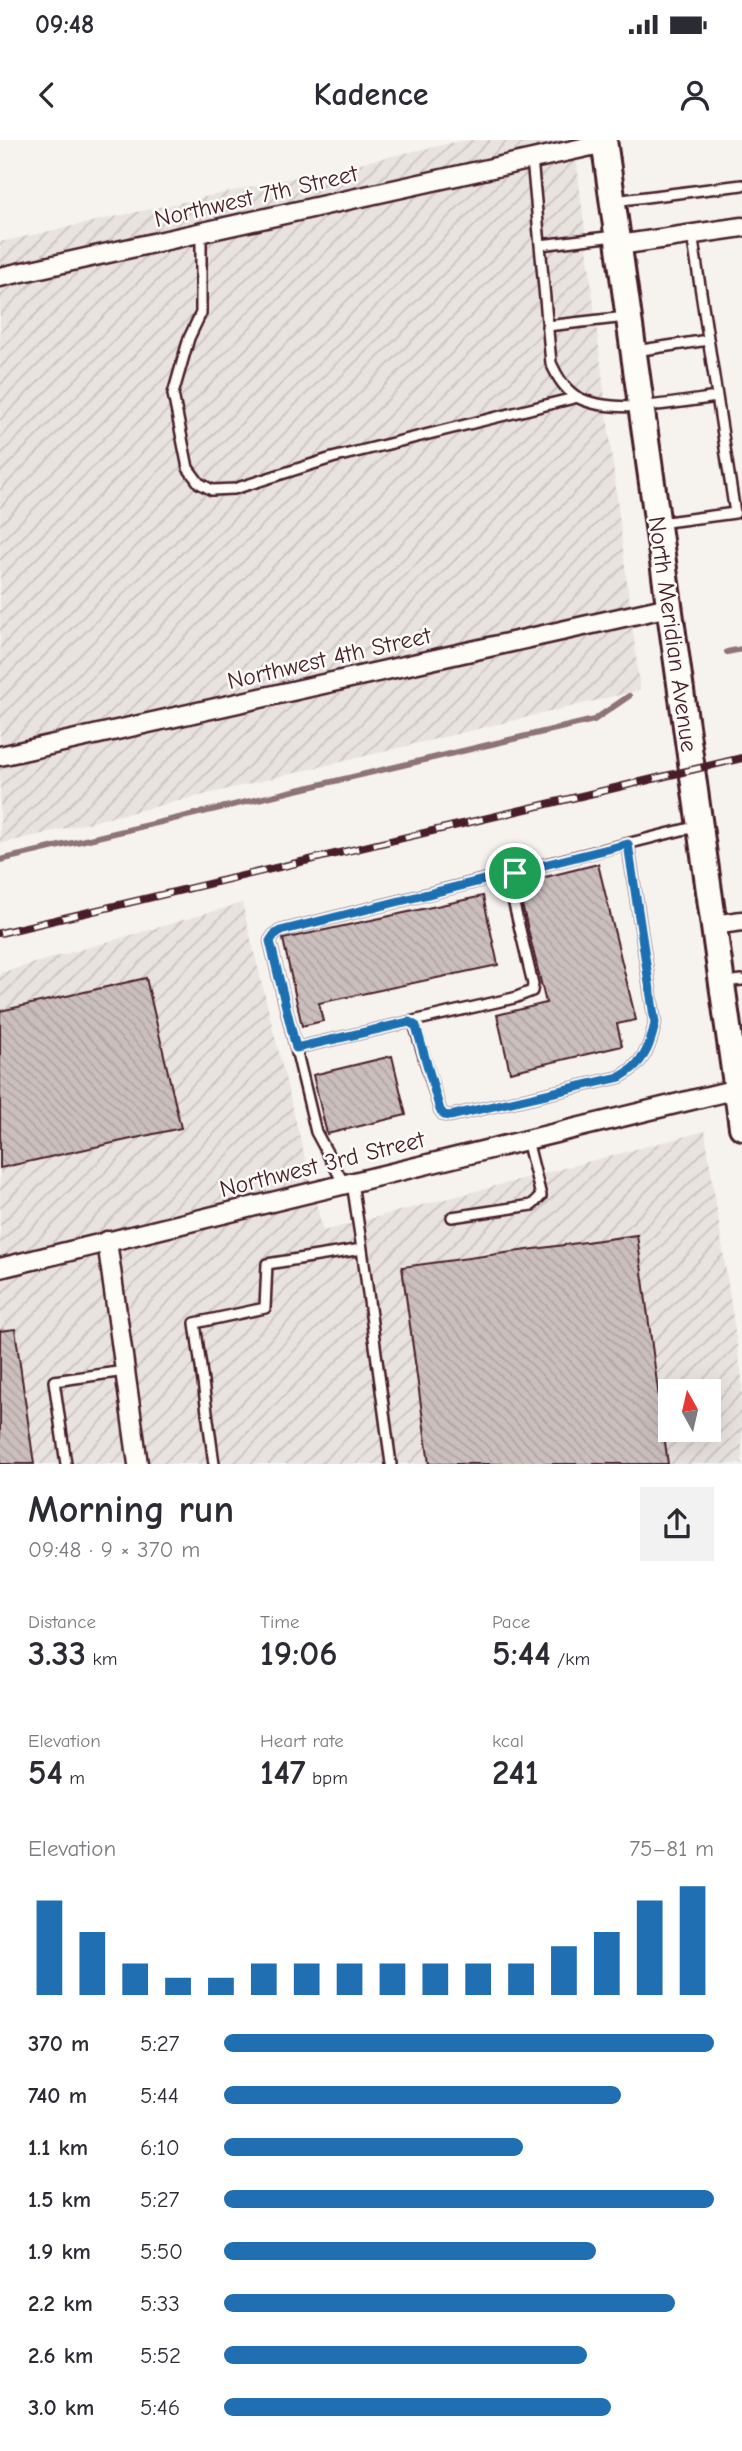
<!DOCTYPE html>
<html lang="en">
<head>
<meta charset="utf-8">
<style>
  :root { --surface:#fff; --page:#f2f2f3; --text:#2b2b33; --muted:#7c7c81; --accent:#1f6fb2 }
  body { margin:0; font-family:"Comic Neue",sans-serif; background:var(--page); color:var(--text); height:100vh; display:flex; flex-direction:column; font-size:26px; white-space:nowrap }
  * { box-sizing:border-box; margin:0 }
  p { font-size:23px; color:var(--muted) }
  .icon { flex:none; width:38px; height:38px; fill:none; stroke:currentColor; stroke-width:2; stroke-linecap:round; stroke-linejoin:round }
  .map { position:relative; height:1324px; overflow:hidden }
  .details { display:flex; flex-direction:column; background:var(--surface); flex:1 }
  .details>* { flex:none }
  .needle { width:46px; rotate:352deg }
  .fabs { position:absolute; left:658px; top:1239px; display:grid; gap:14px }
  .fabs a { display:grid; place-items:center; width:63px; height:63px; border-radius:0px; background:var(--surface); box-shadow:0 7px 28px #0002; font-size:35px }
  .pin { position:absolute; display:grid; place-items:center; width:60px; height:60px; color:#fff; margin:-30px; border:4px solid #fff; border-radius:50%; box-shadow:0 2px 7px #0007 }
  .round { display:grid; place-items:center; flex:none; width:74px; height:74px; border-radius:0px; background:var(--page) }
  .overview { display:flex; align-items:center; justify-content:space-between; height:119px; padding:0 28px }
  h1 { font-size:38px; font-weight:600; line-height:52px }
  .metrics { display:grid; grid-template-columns:repeat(3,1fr); gap:10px; height:119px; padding:7px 28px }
  .metrics div { display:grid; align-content:center }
  .metrics b { font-size:35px; font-weight:600 }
  .metrics small { font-size:19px; font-weight:400 }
  .metrics p { font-size:19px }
  .chart { height:196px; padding:14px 28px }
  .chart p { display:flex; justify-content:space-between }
  .chart svg { width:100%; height:126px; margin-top:7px; stroke:var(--accent); stroke-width:6 }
  ul { padding:0 28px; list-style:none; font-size:23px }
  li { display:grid; grid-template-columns:112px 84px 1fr; align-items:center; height:52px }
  li i { height:18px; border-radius:9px; background:var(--accent) }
  .status { display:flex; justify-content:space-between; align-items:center; height:49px; padding:0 35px; background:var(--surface); direction:ltr }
  .status svg { height:19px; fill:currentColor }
  header { display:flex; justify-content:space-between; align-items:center; height:91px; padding:0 28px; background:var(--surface); font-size:32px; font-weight:600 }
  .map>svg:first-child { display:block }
  .industrial { fill:url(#industrial-furrows); fill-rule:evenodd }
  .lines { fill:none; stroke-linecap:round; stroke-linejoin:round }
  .stream { stroke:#8e7378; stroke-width:6 }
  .building { fill:url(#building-back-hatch); stroke:#4a1f2b; stroke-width:2 }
  .service-casing { stroke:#4a1f2b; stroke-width:14 }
  .minor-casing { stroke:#4a1f2b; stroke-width:23 }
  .secondary-casing { stroke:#4a1f2b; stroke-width:30 }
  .service { stroke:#fdfcf7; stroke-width:9 }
  .minor { stroke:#fdfcf7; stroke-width:18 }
  .secondary { stroke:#fdfcf7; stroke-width:24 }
  .rail-casing { stroke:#4a1f2b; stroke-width:8 }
  .rail { stroke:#fdfcf7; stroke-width:5; stroke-dasharray:16; stroke-linecap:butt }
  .route-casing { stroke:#fff; stroke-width:14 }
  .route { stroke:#1f6fb2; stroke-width:9 }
  .labels { text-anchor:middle; stroke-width:5; stroke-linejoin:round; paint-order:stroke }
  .street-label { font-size:24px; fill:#4a1f2b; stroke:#fdfcf7 }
</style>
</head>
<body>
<div class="status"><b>09:48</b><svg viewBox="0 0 49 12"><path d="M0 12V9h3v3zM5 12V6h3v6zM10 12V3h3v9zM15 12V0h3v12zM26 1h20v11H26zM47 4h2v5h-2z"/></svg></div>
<header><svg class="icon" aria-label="back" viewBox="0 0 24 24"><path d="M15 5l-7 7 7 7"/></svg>Kadence<svg class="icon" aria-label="person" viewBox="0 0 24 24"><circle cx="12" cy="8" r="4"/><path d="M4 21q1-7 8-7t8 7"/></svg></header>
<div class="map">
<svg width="742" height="1324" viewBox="0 0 742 1324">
  <defs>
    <pattern id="industrial-furrows" width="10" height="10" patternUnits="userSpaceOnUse" patternTransform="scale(1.75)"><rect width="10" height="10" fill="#e9e3e0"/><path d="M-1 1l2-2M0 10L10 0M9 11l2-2" fill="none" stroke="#c9c2c0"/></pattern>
    <pattern id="building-back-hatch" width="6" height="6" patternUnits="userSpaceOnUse" patternTransform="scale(1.75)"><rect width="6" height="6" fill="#cbbfbe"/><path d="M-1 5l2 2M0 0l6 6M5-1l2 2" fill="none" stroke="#b0a4a3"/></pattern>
  </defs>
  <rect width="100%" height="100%" fill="#f6f3ef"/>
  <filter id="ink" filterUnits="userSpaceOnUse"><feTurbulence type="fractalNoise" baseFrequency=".0143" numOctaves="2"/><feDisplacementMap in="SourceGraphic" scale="14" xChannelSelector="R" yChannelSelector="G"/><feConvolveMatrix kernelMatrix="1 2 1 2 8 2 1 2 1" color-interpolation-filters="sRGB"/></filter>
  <g filter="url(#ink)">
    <!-- industrial -->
    <path class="industrial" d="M465 0H574L640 550 0 704V102Z
      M242 763 323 1091 705 991 742 1238V1324H0V833ZM670 1251H709V1290H670Z"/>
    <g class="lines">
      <!-- stream -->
      <path class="stream" d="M727 512 742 509
        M0 720 594 580 629 556"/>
    </g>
    <!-- building -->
    <path class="building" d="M598 724 636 880 617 884 622 906 510 932 497 875 546 863 517 744Z
      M483 756 498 825 319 863 323 881 302 886 283 799Z
      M146 838 181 988 0 1028V871Z
      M392 916 406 975 327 994 313 935Z
      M637 1095 668 1324H429L402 1127Z
      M15 1189 34 1324H0V1191Z"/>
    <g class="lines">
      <!-- service casing -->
      <g class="service-casing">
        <path id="service" d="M532 19 551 223C557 236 564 249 577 257 612 276 679 262 717 257
          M614 61 742 45
          M201 93V173L189 198 173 254 188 328 199 343 212 350 234 349 332 318 578 257
          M540 105 615 96
          M547 186 626 177
          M635 211 708 200
          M659 383 735 373 692 94
          M723 842 742 840
          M409 882 514 858 532 851 533 844 507 735
          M296 908 409 882 414 883 440 970 444 975 450 976 620 937C643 924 650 908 655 883L628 704
          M352 1042 362 1109
          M344 1044 316 992 270 801 274 795 280 791 698 686
          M452 1077 532 1065 541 1056 527 1000
          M66 1324 54 1241 125 1231
          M214 1324 195 1183 265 1168 267 1124 362 1109 391 1324"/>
      </g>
      <!-- minor casing -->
      <g class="minor-casing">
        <path id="minor" d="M619 105 742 87
          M0 137 605 3
          M0 616 669 467
          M713 785 742 781
          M107 1101 138 1324
          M0 1128 737 949"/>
      </g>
      <!-- secondary casing -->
      <g class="secondary-casing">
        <path id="secondary" d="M604 0 742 987"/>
      </g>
      <!-- service -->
      <use href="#service" class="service"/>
      <!-- minor -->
      <use href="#minor" class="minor"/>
      <!-- secondary -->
      <use href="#secondary" class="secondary"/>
      <!-- rail casing -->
      <g class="rail-casing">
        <path id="rail" d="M0 793 742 618"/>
      </g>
      <!-- rail -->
      <use href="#rail" class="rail"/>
    </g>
  </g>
  <g class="lines" filter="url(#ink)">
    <!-- route casing -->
    <g class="route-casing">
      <path id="route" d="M628 704 655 883C650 908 643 924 620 937L450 976 444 975 440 970 416 886 409 882 296 908 270 801 274 795 280 791Z"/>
    </g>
    <!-- route -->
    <use href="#route" class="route"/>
  </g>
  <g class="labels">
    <!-- street labels -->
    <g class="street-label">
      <text transform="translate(256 56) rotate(-13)" y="8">Northwest 7th Street</text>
      <text transform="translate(673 494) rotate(82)" y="8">North Meridian Avenue</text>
      <text transform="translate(329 518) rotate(-13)" y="8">Northwest 4th Street</text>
      <text transform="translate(322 1024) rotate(-14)" y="8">Northwest 3rd Street</text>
    </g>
  </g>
</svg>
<div class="fabs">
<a><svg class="needle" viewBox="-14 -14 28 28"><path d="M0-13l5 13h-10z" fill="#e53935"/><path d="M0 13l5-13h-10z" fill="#7c7c81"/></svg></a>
</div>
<div class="pin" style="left:515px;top:733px;background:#1e9e55"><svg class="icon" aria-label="arrive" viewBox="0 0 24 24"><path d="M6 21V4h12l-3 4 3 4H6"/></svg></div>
</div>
<section class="details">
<div class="overview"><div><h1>Morning run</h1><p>09:48 · 9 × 370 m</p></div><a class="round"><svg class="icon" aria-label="share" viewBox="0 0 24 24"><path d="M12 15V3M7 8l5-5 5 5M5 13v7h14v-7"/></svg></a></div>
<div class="metrics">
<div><p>Distance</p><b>3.33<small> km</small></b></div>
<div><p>Time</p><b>19:06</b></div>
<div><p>Pace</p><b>5:44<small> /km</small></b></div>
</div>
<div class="metrics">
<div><p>Elevation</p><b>54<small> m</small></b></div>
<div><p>Heart rate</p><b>147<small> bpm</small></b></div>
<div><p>kcal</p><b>241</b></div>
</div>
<div class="chart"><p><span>Elevation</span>75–81 m</p>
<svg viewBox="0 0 160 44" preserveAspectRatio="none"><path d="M5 44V11M15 44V22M25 44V33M35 44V38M45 44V38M55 44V33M65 44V33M75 44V33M85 44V33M95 44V33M105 44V33M115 44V33M125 44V27M135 44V22M145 44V11M155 44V6"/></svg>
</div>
<ul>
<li><b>370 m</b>5:27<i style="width:100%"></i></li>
<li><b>740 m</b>5:44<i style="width:81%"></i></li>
<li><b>1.1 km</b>6:10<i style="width:61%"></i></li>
<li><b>1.5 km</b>5:27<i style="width:100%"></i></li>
<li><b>1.9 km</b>5:50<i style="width:76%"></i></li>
<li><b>2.2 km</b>5:33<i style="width:92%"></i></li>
<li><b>2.6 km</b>5:52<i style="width:74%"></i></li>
<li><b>3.0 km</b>5:46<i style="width:79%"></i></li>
</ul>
</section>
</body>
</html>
